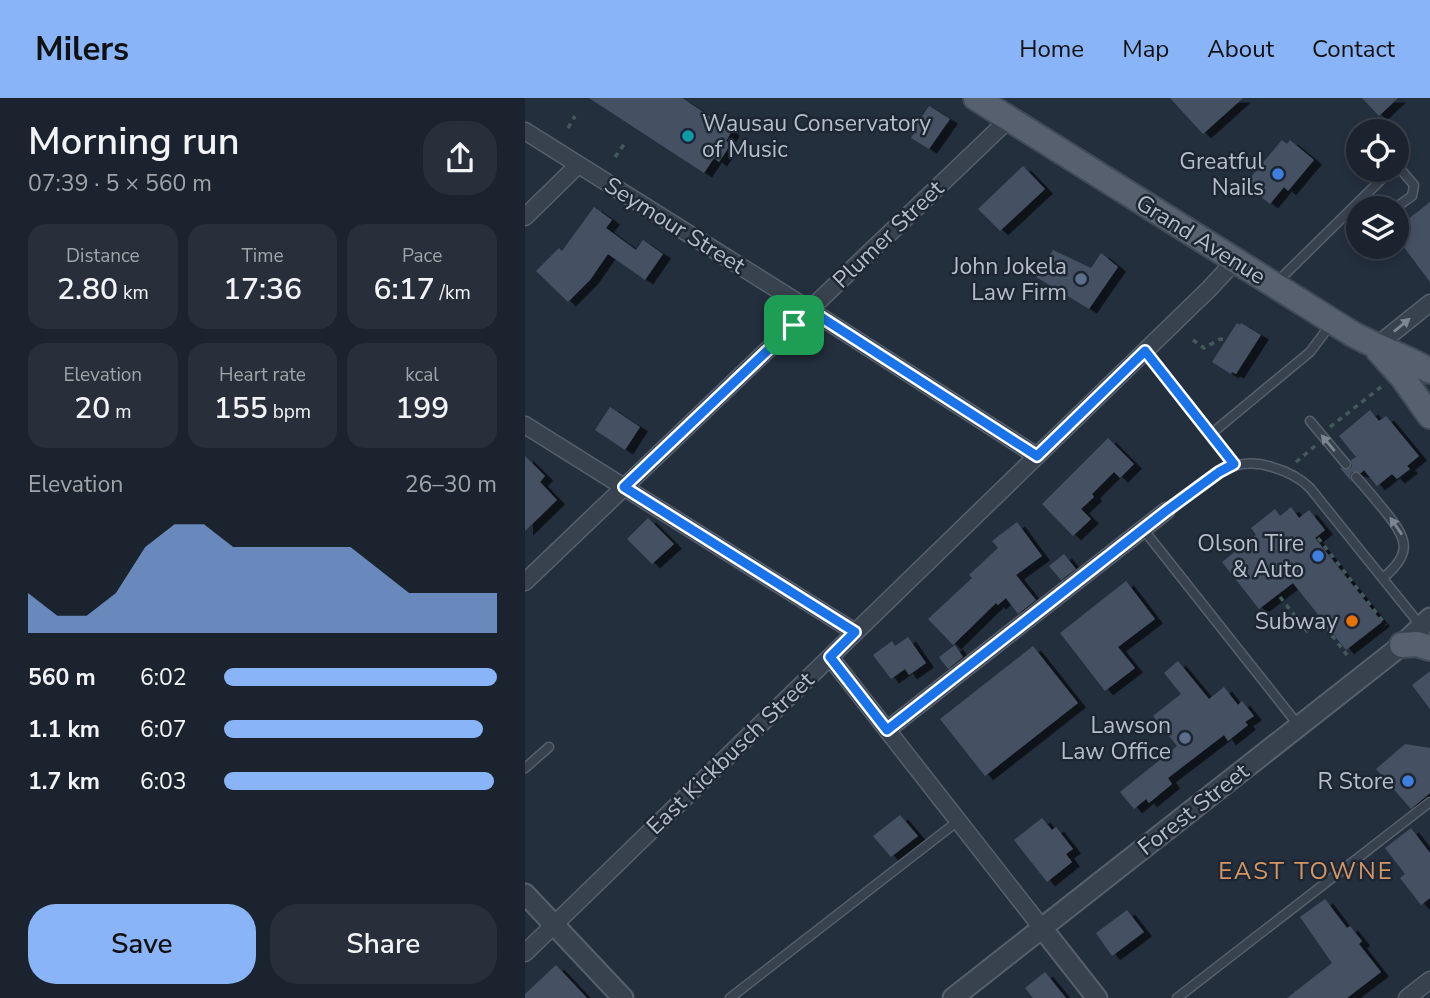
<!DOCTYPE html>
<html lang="en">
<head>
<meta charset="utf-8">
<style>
  :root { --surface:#1b232e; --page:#282f3a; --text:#f1f3f6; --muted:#a0a4aa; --line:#39404a; --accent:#8ab4f8 }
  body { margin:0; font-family:"Nunito Sans",sans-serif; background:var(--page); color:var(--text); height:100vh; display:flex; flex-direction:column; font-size:26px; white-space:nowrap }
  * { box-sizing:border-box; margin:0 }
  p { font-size:23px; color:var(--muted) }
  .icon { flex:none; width:38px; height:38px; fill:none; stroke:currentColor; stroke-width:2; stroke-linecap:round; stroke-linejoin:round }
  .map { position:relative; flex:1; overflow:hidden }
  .sheet { display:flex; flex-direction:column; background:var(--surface); width:525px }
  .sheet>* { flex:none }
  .buttons { position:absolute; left:821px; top:21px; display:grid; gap:14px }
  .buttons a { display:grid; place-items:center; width:63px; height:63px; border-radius:50%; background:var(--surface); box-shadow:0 4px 10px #0003,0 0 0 2px var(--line); font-size:35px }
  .pin { position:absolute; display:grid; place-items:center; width:60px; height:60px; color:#fff; margin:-30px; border-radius:14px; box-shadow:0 4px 10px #0006 }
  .round { display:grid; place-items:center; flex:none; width:74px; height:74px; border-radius:28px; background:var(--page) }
  .headline { display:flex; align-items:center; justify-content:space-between; height:119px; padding:0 28px }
  h1 { font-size:38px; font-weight:600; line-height:52px }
  .figures { display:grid; grid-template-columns:repeat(3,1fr); gap:10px; height:119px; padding:7px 28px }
  .figures div { display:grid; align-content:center; border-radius:18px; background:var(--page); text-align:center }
  .figures b { font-size:30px; font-weight:600 }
  .figures small { font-size:19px; font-weight:400 }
  .figures p { font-size:19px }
  .chart { height:196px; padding:14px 28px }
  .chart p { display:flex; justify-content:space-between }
  .chart svg { width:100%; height:126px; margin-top:7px; fill:var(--accent); opacity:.7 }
  .action { display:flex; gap:14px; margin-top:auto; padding:14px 28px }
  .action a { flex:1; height:80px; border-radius:28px; background:var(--accent); color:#111; font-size:28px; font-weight:600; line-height:80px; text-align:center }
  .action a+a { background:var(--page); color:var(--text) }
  ul { padding:0 28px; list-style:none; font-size:23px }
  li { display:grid; grid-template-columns:112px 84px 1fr; align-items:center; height:52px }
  li i { height:18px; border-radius:9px; background:var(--accent) }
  header { display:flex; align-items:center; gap:42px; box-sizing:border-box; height:98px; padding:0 35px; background:var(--accent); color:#111 }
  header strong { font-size:33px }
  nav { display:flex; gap:38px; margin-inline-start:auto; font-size:24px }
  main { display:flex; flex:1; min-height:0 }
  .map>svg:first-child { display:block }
  .building { fill:#455162; filter:url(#shadow) }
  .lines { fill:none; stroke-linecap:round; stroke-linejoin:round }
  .service-casing { stroke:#565f6c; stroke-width:11 }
  .minor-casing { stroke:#565f6c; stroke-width:19 }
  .tertiary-casing { stroke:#565f6c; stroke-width:23 }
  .primary-casing { stroke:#414a57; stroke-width:28 }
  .path { stroke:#44595c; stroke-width:3.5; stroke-dasharray:5 5; stroke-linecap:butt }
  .service { stroke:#38414e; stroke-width:8 }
  .minor { stroke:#38414e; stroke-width:16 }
  .tertiary { stroke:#38414e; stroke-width:19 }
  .primary { stroke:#56606e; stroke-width:24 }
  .oneway { fill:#7c8592 }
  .route-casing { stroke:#fff; stroke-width:14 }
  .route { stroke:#1a73e8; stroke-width:9 }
  .culture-dot { fill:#0f9aa8; stroke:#1d2633; stroke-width:2.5 }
  .shop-dot { fill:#3f7fe0; stroke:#1d2633; stroke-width:2.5 }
  .service-dot { fill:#5c6f8a; stroke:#1d2633; stroke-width:2.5 }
  .food-dot { fill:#e8710a; stroke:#1d2633; stroke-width:2.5 }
  .labels { text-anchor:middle; stroke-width:5; stroke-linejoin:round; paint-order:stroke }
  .poi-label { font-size:23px; fill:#b4bcc9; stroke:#1d2633; text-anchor:end }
  .street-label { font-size:23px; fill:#b4bcc9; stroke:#1d2633 }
  .neighbourhood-label { font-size:24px; letter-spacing:2px; fill:#d59563; stroke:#1d2633 }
</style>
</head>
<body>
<header>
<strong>Milers</strong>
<nav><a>Home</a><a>Map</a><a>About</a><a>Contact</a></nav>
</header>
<main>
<section class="sheet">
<div class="headline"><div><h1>Morning run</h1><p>07:39 · 5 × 560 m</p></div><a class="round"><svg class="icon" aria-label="share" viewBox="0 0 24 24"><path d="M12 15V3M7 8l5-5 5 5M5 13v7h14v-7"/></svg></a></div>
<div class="figures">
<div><p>Distance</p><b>2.80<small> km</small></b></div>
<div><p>Time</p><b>17:36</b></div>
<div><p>Pace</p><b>6:17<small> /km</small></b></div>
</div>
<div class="figures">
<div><p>Elevation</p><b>20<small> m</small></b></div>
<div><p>Heart rate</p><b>155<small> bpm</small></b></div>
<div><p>kcal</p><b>199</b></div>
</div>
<div class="chart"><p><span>Elevation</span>26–30 m</p>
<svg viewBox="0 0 160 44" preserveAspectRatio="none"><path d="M0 44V30L10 38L20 38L30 30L40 14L50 6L60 6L70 14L80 14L90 14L100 14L110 14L120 22L130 30L140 30L150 30L160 30V44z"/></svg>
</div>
<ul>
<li><b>560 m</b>6:02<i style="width:100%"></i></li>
<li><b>1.1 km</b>6:07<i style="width:95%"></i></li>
<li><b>1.7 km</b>6:03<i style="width:99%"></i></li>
</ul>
<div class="action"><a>Save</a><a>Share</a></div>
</section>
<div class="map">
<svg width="905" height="900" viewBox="0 0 905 900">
  <defs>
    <filter id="shadow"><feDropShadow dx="8" dy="4.5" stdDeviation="0" flood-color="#0009"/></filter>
  </defs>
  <rect width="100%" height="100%" fill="#242f3e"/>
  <!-- building -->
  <path class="building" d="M64 0H157L207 33 201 43 206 46 194 64 189 60 179 75Z
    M645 0H718L678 36Z
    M837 0H873L854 18Z
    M404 8 425 21 404 51 386 40 392 30 390 29Z
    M757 42 762 46 765 42 789 62 763 93 759 89 745 106 720 86Z
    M498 68 520 91 475 133 453 111Z
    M905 104V184L872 140V130Z
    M69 109 87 122 81 130 111 152 118 142 138 156 120 182 83 156 65 182 43 204 11 173 34 150 37 153Z
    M528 152 566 170 576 155 593 169 564 211 511 179Z
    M712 225 715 227 716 225 736 237 711 276 707 274 706 276 687 264Z
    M85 309 115 329 100 352 70 332Z
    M845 312 854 323 861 318 894 358 882 368 885 371 872 381 867 376 852 388 839 372 836 375 827 374 825 378 826 383 815 370 825 371 827 368 826 362 831 359 814 338Z
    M583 340 609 366 595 380 589 374 567 396 569 399 556 411 566 421 548 438 517 406Z
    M0 358 20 378 15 384 32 402 0 433Z
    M766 409 774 420 784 412 800 432 790 440 857 524 821 552 768 485 734 511 697 464 731 437 726 430 750 411 755 418Z
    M123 420 149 446 127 466 102 441Z
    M492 424 517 458 491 477 511 502 493 516 481 500 473 507 471 505 428 547 403 521 447 480 444 477 473 450 467 443Z
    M539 456 551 471 536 482 524 468Z
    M601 483 630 521 593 549 610 570 580 593 535 535Z
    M383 539 401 565 384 577 380 571 366 581 348 557 367 543 370 548Z
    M430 547 438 559 423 571 414 559Z
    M508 548 553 605 460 678 415 621Z
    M653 563 684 601 699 589 713 607 717 603 729 618 720 624 723 627 703 643 699 637 643 680 647 686 624 705 621 701 609 711 595 694 652 648 628 618 656 596 639 575Z
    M905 573V611L887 587Z
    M880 646 905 650V695L886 711 851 671Z
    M375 717 393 738 366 759 348 738Z
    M517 720 527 732 531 729 548 751 541 756 547 764 522 784 489 742Z
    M886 730 905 755V800L896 807 875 780 880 776 860 750Z
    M800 801 822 830 825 828 837 843 834 846 856 874 822 900H762L807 865 775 819Z
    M602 812 619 834 587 858 571 835Z
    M31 867 62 900H0V896Z
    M520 874 541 900H508L500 890Z"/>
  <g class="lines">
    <!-- service casing -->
    <g class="service-casing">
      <path id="service" d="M831 107 842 110
        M870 110 887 98 889 87 872 67 879 60
        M751 185 866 72
        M620 253 709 366
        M785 323 821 366
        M686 336 785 254 806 226
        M831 379C841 390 850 401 859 412 883 441 888 455 858 480
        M641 413C673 389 703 354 747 369 761 373 774 379 785 390L896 528
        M618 431 774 628
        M0 670 24 649
        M205 900 433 723
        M652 900 905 704"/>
    </g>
    <!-- minor casing -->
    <g class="minor-casing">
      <path id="minor" d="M0 33 285 212 512 358
        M0 119 53 67
        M850 249 905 205
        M0 327 330 534
        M0 484 484 21
        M305 559 517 830
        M362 632 641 413
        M0 855 684 191 711 162
        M882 900 905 882"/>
    </g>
    <!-- tertiary casing -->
    <g class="tertiary-casing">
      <path id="tertiary" d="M0 796 98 900
        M517 830 572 900
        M428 900 877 547 905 520"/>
    </g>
    <!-- primary casing -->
    <g class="primary-casing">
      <path id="primary" d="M451 0 826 235C852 250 880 258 905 273
        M853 252 878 280 905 318
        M877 547 892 546 905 550"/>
    </g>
    <!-- path -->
    <path class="path" d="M43 30 50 18
      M90 59 100 45
      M668 242 679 250 695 241 701 242
      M805 329 856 289
      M771 364 790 348
      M793 440 861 527
      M755 499 782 533 795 522 822 557"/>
    <!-- service -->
    <use href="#service" class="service"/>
    <!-- minor -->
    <use href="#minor" class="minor"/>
    <!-- tertiary -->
    <use href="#tertiary" class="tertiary"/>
    <!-- primary -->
    <use href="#primary" class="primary"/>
  </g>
  <!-- one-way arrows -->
  <defs><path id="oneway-solid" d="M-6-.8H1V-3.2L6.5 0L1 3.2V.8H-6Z" transform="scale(1.75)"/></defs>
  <g class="oneway">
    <use href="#oneway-solid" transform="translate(877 227) rotate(-39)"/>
    <use href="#oneway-solid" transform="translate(803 345) rotate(-130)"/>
    <use href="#oneway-solid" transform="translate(871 428) rotate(-125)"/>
  </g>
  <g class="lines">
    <!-- route casing -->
    <g class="route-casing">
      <path id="route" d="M285 212 512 358 620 253 709 366 694 374 641 413 362 632 305 559 330 534 99 389Z"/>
    </g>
    <!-- route -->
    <use href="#route" class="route"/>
  </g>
  <!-- markers -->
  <circle class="culture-dot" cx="163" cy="38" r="7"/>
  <g class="shop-dot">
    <circle cx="753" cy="76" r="7"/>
    <circle cx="793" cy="458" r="7"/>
    <circle cx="883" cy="683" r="7"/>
  </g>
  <g class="service-dot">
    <circle cx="556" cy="181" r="7"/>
    <circle cx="660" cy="640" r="7"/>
  </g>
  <circle class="food-dot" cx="827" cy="523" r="7"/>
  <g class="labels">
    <!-- poi labels -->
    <g class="poi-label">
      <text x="177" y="33" text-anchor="start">Wausau Conservatory<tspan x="177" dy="26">of Music</tspan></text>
      <text x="739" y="71">Greatful<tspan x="739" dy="26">Nails</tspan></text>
      <text x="542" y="176">John Jokela<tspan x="542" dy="26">Law Firm</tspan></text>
      <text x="779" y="453">Olson Tire<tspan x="779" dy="26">&amp; Auto</tspan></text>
      <text x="813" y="531">Subway</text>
      <text x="646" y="635">Lawson<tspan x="646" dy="26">Law Office</tspan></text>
      <text x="869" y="691">R Store</text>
    </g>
    <!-- street labels -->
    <g class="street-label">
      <text transform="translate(150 127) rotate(32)" y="8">Seymour Street</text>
      <text transform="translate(363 136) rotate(-44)" y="8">Plumer Street</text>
      <text transform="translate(676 141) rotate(32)" y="8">Grand Avenue</text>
      <text transform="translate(205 655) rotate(-44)" y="8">East Kickbusch Street</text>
      <text transform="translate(668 711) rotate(-38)" y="8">Forest Street</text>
    </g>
    <!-- neighbourhood labels -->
    <g class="neighbourhood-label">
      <text x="781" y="781">EAST TOWNE</text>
    </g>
  </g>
</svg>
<div class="buttons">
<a><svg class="icon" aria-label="locate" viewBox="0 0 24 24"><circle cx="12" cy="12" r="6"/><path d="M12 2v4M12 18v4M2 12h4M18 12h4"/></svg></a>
<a><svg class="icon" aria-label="layers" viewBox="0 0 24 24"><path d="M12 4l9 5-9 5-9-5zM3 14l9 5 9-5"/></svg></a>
</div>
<div class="pin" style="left:269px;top:227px;background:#1e9e55"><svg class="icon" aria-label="arrive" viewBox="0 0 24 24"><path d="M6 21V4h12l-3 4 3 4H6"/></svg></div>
</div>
</main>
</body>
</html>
